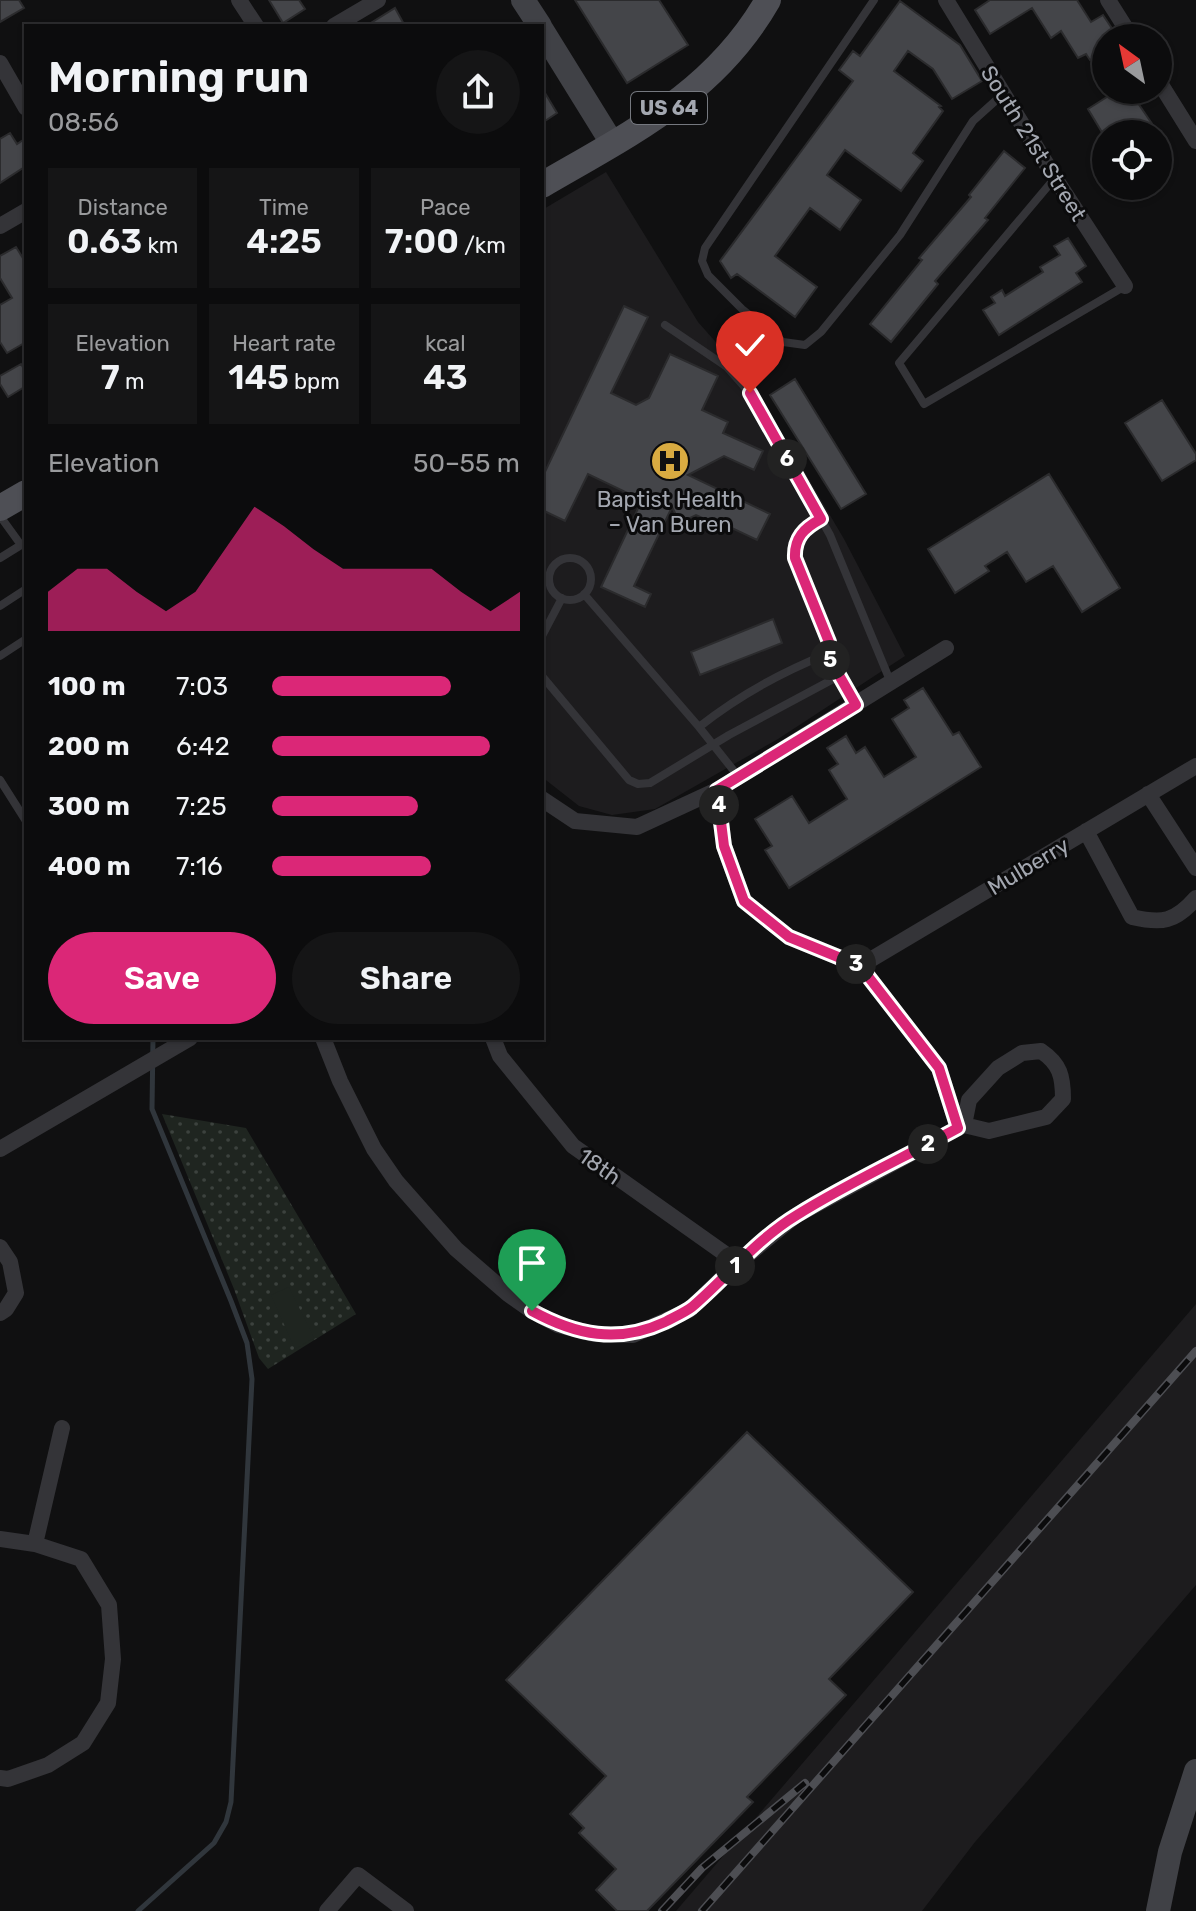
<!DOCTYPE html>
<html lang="en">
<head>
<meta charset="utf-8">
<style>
  :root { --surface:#0c0c0d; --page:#151516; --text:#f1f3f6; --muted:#9a9b9d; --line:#2c2c2e; --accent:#db2777 }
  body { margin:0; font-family:Rubik,sans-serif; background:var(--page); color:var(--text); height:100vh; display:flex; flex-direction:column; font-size:30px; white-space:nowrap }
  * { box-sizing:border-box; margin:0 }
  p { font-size:26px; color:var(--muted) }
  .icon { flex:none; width:44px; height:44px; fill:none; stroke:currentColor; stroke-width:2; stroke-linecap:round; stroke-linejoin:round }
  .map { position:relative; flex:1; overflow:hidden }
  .details { position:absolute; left:24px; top:24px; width:520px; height:1016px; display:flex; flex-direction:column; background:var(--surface); border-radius:0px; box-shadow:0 2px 6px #0004,0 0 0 2px var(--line) }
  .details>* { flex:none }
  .needle { width:52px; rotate:327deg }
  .controls { position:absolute; left:1092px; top:24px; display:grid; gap:16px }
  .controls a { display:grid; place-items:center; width:80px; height:80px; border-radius:50%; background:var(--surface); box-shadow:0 2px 6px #0004,0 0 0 2px var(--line); font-size:40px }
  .pin { position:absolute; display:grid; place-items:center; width:68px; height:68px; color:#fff; margin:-82px -34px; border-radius:50% 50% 50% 0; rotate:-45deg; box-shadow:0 0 8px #0007 }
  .pin .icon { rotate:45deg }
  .km { position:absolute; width:40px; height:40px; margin:-20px; border-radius:50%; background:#222; color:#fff; font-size:22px; line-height:40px; text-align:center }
  .round { display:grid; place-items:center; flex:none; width:84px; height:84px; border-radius:42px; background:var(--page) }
  .overview { display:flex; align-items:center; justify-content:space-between; height:136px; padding:0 24px }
  h1 { font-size:44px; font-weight:600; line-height:60px }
  .metrics { display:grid; grid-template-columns:repeat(3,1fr); gap:12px; height:136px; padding:8px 24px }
  .metrics div { display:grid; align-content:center; border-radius:0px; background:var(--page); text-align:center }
  .metrics b { font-size:34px; font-weight:600 }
  .metrics small { font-size:22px; font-weight:400 }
  .metrics p { font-size:22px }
  .chart { height:224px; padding:16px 24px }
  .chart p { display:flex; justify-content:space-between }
  .chart svg { width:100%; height:144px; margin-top:8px; fill:var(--accent); opacity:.7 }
  .button { display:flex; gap:16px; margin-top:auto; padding:16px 24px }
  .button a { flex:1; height:92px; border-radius:48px; background:var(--accent); color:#fff; font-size:32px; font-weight:600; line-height:92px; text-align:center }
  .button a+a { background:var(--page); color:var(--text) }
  ul { padding:0 24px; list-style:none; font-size:26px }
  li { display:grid; grid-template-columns:128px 96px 1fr; align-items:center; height:60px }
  li i { height:20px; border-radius:10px; background:var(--accent) }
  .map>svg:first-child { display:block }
  .built { fill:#1d1c1e }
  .park { fill:url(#park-dots) }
  .garden { fill:#1f2520 }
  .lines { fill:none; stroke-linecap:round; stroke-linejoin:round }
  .stream { stroke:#30363c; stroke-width:5 }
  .building { fill:#444549; stroke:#2b2b2d; stroke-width:2 }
  .lane { stroke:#343438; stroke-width:8 }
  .street { stroke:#343438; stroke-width:16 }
  .secondary { stroke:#404146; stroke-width:24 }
  .primary { stroke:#4e4f55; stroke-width:26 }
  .rail-casing { stroke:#4d4e53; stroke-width:8 }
  .rail { stroke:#0b0b0c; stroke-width:5; stroke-dasharray:15; stroke-linecap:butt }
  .route-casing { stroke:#fff; stroke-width:16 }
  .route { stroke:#db2777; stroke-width:10 }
  .labels { text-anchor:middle; stroke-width:6; stroke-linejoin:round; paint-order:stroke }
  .shield { fill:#0b0b0c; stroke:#75787f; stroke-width:2 }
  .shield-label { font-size:20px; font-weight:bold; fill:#a3a7b0 }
  .street-label { font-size:22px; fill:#a3a7b0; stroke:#0b0b0c }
  .poi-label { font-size:22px; fill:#a3a7b0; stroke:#0b0b0c }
</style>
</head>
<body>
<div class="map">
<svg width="1196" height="1911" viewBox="0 0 1196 1911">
  <defs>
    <pattern id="park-dots" width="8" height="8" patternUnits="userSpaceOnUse" patternTransform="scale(2)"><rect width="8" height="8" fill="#1f2520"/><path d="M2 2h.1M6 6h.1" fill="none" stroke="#3c423e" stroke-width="1.8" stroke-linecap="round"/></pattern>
  </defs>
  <rect width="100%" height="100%" fill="#101011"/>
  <!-- built -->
  <path class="built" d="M606 172 698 322 752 383 844 539 905 656 778 739 655 809 612 815 579 806 542 777V210Z
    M1196 1304V1585L975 1842 922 1911H676Z"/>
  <!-- park -->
  <path class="park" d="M162 1114 246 1128 356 1314 268 1369 259 1358 234 1289Z"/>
  <!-- garden -->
  <path class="garden" d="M289 1287 314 1338 295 1349 271 1295Z"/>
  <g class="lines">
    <!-- stream -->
    <path class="stream" d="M138 1911 214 1843 226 1822 231 1802 252 1379 247 1343 231 1301 152 1109 153 1038"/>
  </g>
  <!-- building -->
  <path class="building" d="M0 0H19L24 8 0 22Z
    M269 0H299L305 9 283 23Z
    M575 0H659L688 45 627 83Z
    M990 0H1077L1091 22 1103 15 1115 33 1101 42 1106 50 1090 60 1086 54 1078 58 1061 31 1051 38 1032 8 990 34 975 10Z
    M900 1 960 45 982 81 952 99 933 69 908 51 894 71 941 106 939 107 943 111 913 153 923 161 901 191 845 150 827 175 861 200 840 230 810 208 775 256 817 287 795 317 737 274 731 278 720 261 853 81 839 70 853 51 860 56Z
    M395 8 405 26H366Z
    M542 88 557 113 542 123Z
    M1118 90H1129L1159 134H1103L1088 109Z
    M10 133 17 144 26 138V166L0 183V139Z
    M1004 151 1025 168 985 218 988 220 935 281 938 284 891 342 870 324 922 260 919 258 971 197 969 195Z
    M1068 238 1086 266 1076 273 1082 282 999 335 983 310 995 303 991 297 1002 290 1005 296 1043 272 1040 267 1060 255 1054 246Z
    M16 247 26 263V342L7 353 0 342V305L12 298 0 278V256Z
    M624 306 648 317 611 393 636 405 649 398 670 354 718 376 702 410 728 422 723 433 763 451 754 470 724 456 688 475 770 514 757 540 713 519 709 521 696 515 680 523 672 507 634 586 651 594 645 607 601 587 642 500 588 474 565 521 542 510V478Z
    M21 364 26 372V386L8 397 0 384V376Z
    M795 379 866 494 841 509 770 395Z
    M1162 400 1196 454V460L1162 481 1125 423Z
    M1049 474 1120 588 1082 612 1053 566 1026 582 1007 552 985 566 989 571 955 593 928 549Z
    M773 619 782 643 700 675 691 652Z
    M923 688 953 735 959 732 981 767 789 888 765 850 772 846 755 819 792 796 809 823 847 799 829 770 838 764 827 748 846 736 856 753 865 747 884 777 916 757 892 719 909 708 904 700Z
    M747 1432 913 1592 829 1679 846 1695 747 1797 753 1802 647 1911H617L596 1890 616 1869 579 1833 584 1828 570 1814 606 1776 506 1680Z"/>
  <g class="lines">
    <!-- lane -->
    <path class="lane" d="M874 0 705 248 702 261 708 275 742 309 783 342 805 345 821 332 900 235 973 121 1003 94
      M1054 179 899 363 924 404 1125 286
      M665 325 727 367 750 393 830 535 891 683
      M0 516 21 545 0 558
      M821 519C804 528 794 538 795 558L829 642 827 654 855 705
      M549 579a21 21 0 1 1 42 0a21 21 0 1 1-42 0Z
      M584 594 699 727 738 776
      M0 606 26 589
      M542 636 562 598
      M0 656 26 639
      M542 676 629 780 638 784 650 783 729 735 839 676
      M699 727C737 697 782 672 827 654
      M0 780 26 821"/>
    <!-- street -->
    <path class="street" d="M239 0 256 26
      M946 0 1055 178 1125 286
      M1108 0 1132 38
      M334 26 378 0
      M0 63 26 108
      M1158 80 1196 141
      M0 226 26 211
      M717 790 724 846 744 901 789 937 860 966 939 1068 958 1128
      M1148 794 1196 868
      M542 799 575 821 637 827 717 790 946 648
      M1086 831 1132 917C1162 924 1175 922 1196 898
      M860 966 1196 766
      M323 1038 340 1081 374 1149 396 1181 456 1249 508 1294 532 1311 558 1325 594 1334 633 1335 689 1310 738 1263 795 1216 964 1125
      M493 1038 500 1056 573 1146 738 1263
      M1041 1051C1060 1064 1063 1076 1063 1099L1046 1117 989 1131 964 1125 969 1100 998 1068 1022 1053Z
      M0 1149 190 1038
      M0 1247 10 1262 16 1293 6 1309 0 1313
      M0 1539 35 1544 81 1559 109 1605 113 1659 108 1703 83 1743 48 1765 8 1779 0 1778
      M35 1544 62 1428
      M327 1911 358 1875 406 1911"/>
    <!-- secondary -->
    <path class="secondary" d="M523 0 540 26
      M542 30 612 143
      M1158 1911 1170 1852 1196 1771"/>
    <!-- primary -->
    <path class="primary" d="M542 185C631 133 715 93 768 0
      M0 508 26 493"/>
    <!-- rail casing -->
    <g class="rail-casing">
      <path id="rail" d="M662 1911 702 1868 805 1783
        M702 1911 1196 1351"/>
    </g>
    <!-- rail -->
    <use href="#rail" class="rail"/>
  </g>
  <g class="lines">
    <!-- route casing -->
    <g class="route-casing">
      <path id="route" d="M532 1311C576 1335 618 1344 665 1322 674 1317 684 1313 692 1307 727 1277 757 1239 797 1215 848 1183 905 1157 958 1128L939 1068 860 966 789 937 744 901 724 846 717 790 856 705 827 654 829 642 795 558C794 538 804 528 821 519L750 393"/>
    </g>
    <!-- route -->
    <use href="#route" class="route"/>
  </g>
  <!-- icons -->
  <defs>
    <g id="hospital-disc" transform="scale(2)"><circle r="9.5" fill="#d9ab41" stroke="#0b0b0c"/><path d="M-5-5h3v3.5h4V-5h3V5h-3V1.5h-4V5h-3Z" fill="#111"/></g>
  </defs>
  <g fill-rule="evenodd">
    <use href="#hospital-disc" x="670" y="461"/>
  </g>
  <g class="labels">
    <!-- shield labels -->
    <rect class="shield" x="631" y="92" width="76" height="32" rx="6"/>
    <g class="shield-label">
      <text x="669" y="115">US 64</text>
    </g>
    <!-- street labels -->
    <g class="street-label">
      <text transform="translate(1034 143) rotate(58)" y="8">South 21st Street</text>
      <text transform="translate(1028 866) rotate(-31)" y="8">Mulberry</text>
      <text transform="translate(600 1166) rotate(35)" y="8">18th</text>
    </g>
    <!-- poi labels -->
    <g class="poi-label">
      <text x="670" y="507">Baptist Health<tspan x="670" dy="25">– Van Buren</tspan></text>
    </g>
  </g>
</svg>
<div class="controls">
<a><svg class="needle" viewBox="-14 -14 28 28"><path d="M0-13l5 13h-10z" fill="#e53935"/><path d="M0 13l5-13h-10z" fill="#9a9b9d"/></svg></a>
<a><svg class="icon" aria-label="locate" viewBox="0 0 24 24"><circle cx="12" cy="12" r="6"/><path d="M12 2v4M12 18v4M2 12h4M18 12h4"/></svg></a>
</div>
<div class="pin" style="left:532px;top:1311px;background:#1e9e55"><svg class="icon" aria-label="arrive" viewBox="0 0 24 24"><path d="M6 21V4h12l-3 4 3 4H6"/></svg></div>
<div class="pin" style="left:750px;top:393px;background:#d93025"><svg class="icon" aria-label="check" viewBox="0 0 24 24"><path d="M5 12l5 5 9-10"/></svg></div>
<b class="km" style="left:735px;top:1266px">1</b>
<b class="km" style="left:928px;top:1144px">2</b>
<b class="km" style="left:856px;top:964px">3</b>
<b class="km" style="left:719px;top:805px">4</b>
<b class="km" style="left:830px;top:660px">5</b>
<b class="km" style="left:787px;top:459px">6</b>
<section class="details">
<div class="overview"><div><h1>Morning run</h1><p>08:56</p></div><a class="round"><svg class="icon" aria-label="share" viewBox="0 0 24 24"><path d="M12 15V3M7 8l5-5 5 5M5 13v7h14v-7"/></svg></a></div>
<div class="metrics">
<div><p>Distance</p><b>0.63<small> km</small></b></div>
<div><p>Time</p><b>4:25</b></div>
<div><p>Pace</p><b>7:00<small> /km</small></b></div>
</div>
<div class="metrics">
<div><p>Elevation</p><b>7<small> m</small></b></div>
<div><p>Heart rate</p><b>145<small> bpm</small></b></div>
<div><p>kcal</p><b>43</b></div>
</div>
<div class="chart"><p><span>Elevation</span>50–55 m</p>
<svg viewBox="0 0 160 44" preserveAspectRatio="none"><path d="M0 44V32L10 25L20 25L30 32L40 38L50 32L60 19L70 6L80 12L90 19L100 25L110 25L120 25L130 25L140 32L150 38L160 32V44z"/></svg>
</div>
<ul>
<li><b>100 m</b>7:03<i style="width:72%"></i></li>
<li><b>200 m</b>6:42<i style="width:88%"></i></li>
<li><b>300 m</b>7:25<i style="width:59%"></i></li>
<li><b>400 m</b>7:16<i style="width:64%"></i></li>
</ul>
<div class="button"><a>Save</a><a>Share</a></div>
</section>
</div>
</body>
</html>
